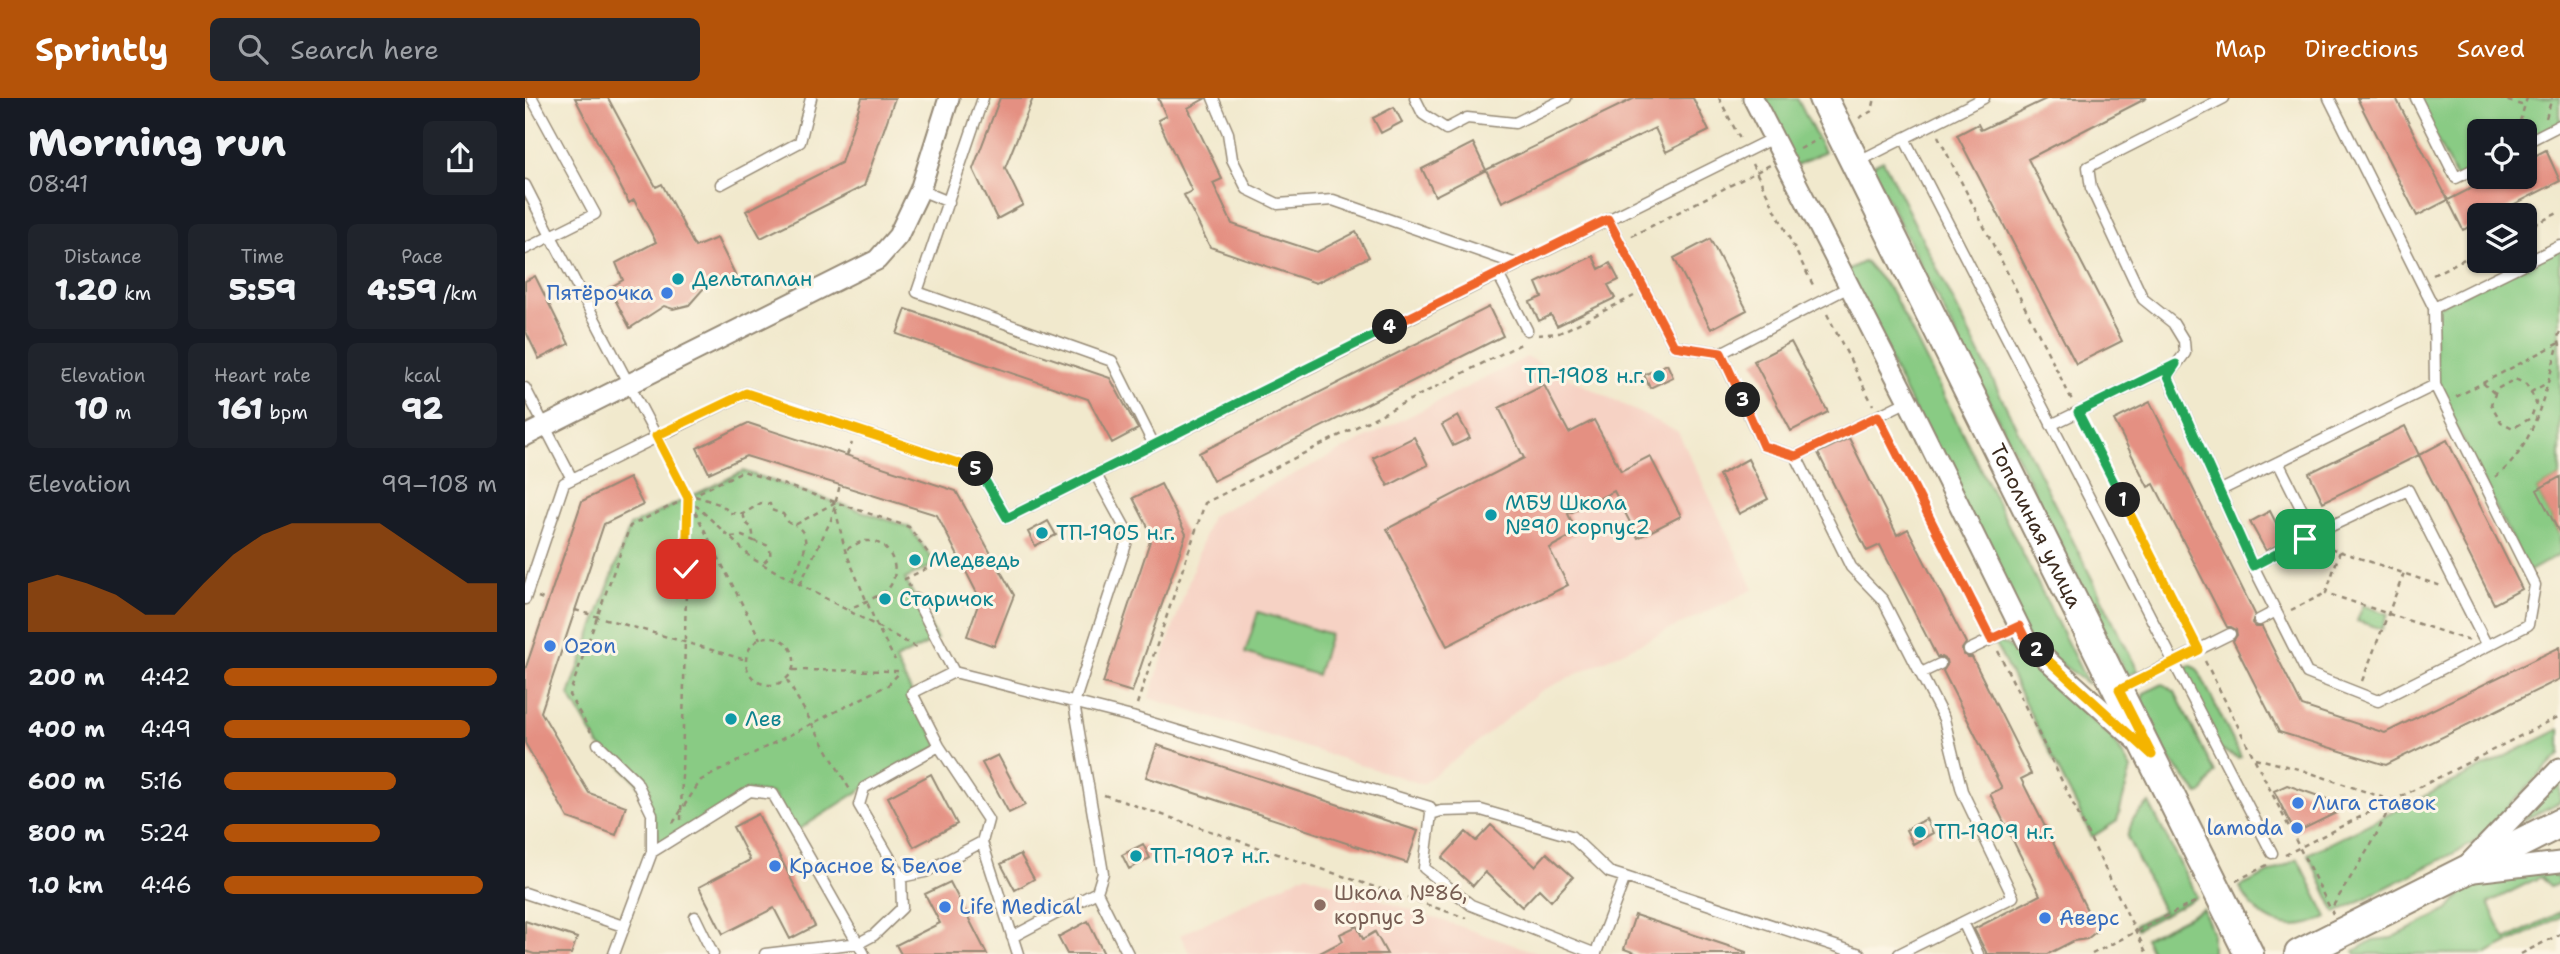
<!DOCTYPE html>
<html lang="en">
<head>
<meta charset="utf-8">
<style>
  :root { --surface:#171b24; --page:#20242c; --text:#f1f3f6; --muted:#9ea1a6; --accent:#b45309 }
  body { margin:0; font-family:"Shantell Sans",sans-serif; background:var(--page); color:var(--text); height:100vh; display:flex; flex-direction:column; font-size:26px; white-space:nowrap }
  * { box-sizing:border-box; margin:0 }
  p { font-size:23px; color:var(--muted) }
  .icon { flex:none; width:38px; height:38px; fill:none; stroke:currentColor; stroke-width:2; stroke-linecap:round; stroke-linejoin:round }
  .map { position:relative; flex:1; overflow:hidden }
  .sheet { display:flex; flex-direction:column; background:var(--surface); width:525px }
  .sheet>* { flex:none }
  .controls { position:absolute; left:1942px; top:21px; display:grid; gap:14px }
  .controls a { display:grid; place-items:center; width:70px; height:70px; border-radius:10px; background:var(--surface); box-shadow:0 2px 5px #0004; font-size:35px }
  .pin { position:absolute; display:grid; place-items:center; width:60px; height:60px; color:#fff; margin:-30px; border-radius:14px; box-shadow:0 4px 10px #0006 }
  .km { position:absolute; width:35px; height:35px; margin:-18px; border-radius:50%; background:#222; color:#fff; font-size:19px; line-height:35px; text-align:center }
  .round { display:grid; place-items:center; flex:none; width:74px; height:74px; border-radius:10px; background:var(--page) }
  .head { display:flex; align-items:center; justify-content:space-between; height:119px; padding:0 28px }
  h1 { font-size:38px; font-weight:800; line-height:52px }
  .stats { display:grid; grid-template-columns:repeat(3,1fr); gap:10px; height:119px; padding:7px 28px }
  .stats div { display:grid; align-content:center; border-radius:10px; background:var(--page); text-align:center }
  .stats b { font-size:30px; font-weight:800 }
  .stats small { font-size:19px; font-weight:400 }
  .stats p { font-size:19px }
  .chart { height:196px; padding:14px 28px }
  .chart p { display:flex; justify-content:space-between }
  .chart svg { width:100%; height:126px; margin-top:7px; fill:var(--accent); opacity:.7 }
  ul { padding:0 28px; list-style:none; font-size:23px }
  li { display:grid; grid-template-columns:112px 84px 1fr; align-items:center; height:52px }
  li i { height:18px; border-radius:9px; background:var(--accent) }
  header { display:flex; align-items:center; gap:42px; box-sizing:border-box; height:98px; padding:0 35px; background:var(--accent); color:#fff }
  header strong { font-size:33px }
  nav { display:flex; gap:38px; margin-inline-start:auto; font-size:24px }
  .search { width:490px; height:63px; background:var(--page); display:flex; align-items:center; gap:18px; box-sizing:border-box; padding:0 24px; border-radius:10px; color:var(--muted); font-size:26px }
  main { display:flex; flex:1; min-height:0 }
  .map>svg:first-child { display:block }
  .built { fill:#f6d2c4 }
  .green { fill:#89cb84; stroke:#627a51; stroke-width:2 }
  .building { fill:#e49082 }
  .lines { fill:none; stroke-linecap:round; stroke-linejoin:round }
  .service-casing { stroke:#968a76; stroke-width:13 }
  .minor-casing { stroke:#968a76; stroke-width:23 }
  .secondary-casing { stroke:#968a76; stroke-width:32 }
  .path { stroke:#968a76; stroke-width:2.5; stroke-dasharray:5 5; stroke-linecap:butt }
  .service { stroke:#fff; stroke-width:10 }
  .minor { stroke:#fff; stroke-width:19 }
  .secondary { stroke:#fff; stroke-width:28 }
  .split-1-casing { stroke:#fff; stroke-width:14 }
  .split-2-casing { stroke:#fff; stroke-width:14 }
  .split-3-casing { stroke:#fff; stroke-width:14 }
  .split-4-casing { stroke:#fff; stroke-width:14 }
  .split-5-casing { stroke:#fff; stroke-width:14 }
  .split-6-casing { stroke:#fff; stroke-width:14 }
  .split-1 { stroke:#22a559; stroke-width:9 }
  .split-2 { stroke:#f5b400; stroke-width:9 }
  .split-3 { stroke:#f0652b; stroke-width:9 }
  .split-4 { stroke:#f0652b; stroke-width:9 }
  .split-5 { stroke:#22a559; stroke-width:9 }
  .split-6 { stroke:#f5b400; stroke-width:9 }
  .culture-dot { fill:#0f9aa8; stroke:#fcf5e5; stroke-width:2.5 }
  .shop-dot { fill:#3f7fe0; stroke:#fcf5e5; stroke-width:2.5 }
  .education-dot { fill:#8d6e63; stroke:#fcf5e5; stroke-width:2.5 }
  .labels { text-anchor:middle; stroke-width:6; stroke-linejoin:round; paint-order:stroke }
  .culture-label { font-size:21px; fill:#0d838f; stroke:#fcf5e5; text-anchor:start }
  .shop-label { font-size:21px; fill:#366cbe; stroke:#fcf5e5; text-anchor:start }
  .street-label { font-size:21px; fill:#3b2a1e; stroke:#fcf5e5 }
  .education-label { font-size:21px; fill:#785e54; stroke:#fcf5e5; text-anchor:start }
</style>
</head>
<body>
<header>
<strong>Sprintly</strong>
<div class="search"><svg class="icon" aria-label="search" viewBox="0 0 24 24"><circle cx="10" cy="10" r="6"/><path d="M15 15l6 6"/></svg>Search here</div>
<nav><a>Map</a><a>Directions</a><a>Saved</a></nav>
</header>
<main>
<section class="sheet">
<div class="head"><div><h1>Morning run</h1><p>08:41</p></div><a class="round"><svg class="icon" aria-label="share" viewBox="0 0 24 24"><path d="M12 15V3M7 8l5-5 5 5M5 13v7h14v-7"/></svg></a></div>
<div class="stats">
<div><p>Distance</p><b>1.20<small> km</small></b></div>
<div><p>Time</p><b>5:59</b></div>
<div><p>Pace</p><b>4:59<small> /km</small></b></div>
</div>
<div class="stats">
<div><p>Elevation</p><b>10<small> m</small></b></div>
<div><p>Heart rate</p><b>161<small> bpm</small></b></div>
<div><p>kcal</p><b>92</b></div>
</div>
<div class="chart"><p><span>Elevation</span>99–108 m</p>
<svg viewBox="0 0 160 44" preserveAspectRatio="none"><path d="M0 44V27L10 24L20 27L30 31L40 38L50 38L60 27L70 17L80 10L90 6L100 6L110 6L120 6L130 13L140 20L150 27L160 27V44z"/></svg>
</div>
<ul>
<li><b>200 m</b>4:42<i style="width:100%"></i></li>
<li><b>400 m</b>4:49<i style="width:90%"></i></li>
<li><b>600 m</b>5:16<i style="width:63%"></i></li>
<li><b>800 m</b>5:24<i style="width:57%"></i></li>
<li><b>1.0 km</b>4:46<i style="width:95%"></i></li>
</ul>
</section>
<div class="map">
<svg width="2035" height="856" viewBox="0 0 2035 856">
  <rect width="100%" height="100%" fill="#fcf5e5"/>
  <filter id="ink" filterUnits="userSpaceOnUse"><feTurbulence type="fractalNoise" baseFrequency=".0143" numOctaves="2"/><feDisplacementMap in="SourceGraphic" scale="14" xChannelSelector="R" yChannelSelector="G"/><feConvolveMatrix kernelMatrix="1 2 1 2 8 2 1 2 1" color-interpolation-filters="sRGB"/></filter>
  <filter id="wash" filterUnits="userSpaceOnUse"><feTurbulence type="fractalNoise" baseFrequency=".00686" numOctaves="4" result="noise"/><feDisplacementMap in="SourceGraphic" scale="28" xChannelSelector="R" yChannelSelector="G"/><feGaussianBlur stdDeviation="1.57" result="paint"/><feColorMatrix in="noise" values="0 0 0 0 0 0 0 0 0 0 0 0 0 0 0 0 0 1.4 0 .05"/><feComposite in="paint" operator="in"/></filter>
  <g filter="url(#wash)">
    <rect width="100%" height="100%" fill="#f1e9cd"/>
    <!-- built -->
    <path class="built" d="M1002 259 1153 334 1229 491 1014 594 947 649 897 686 624 600 686 418Z
      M781 776 1016 856H665L655 837Z"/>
    <!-- green -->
    <path class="green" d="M1233 0H1272L1299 54 1268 69Z
      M1891 0H2035V27L2000 45V33H1955V68L1931 80Z
      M1358 62 1613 573 1602 578 1346 68Z
      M2035 148V379L2012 392 2035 436V456L2003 474 1910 287 1909 210Z
      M1340 163 1367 194 1563 586 1503 541 1320 173Z
      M218 373 384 429 411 466 380 481 412 541 370 562 414 648 339 690 270 734 248 696 225 693 136 749 127 716 111 683 73 646 44 597 105 428Z
      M1838 507 1863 516 1857 531 1832 523Z
      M733 514 805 536 792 577 720 555Z
      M1474 544 1482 547 1589 642 1606 671 1592 723 1567 739 1470 545Z
      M1666 567 1673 572 1716 659 1713 660 1694 651 1658 574 1659 570Z
      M1638 586 1650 594 1690 675 1677 695 1673 696 1640 655 1618 610 1616 604 1619 595Z
      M2035 631V656L1947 746 1811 815 1783 756Z
      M2035 680V704L1997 723Z
      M1624 705 1672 799 1612 831 1610 827 1638 813 1602 739 1608 721Z
      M1773 761 1802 819C1764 838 1734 826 1715 789Z
      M2028 773 2035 785 2025 789 2015 779 1963 805 1981 842 2035 814V819L1962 856H1831L1829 853 1848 842 1867 840 1923 812 1937 795 1972 777Z
      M1678 811 1687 833V856H1628L1620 840Z"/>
    <g id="blocks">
      <!-- building -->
      <path class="building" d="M50 0H83L131 89 137 86 170 149 192 140 212 180 178 191 164 207 148 211 139 208 105 230 84 190 98 182 91 165 131 144 109 102 104 105Z
        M337 0H370L339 88 236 140 221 113 316 65Z
        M475 0H508L480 70 498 107 472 121 448 71Z
        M633 0H681L663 10 697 81 688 85 707 126 792 154 831 134 844 159 791 185 685 149 659 97 667 93 633 22 641 18Z
        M1110 0H1168L1184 33 1141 54 1130 30 977 104 961 72Z
        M1523 0H1622L1503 61 1597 243 1551 266 1432 37 1453 26 1456 32Z
        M1832 0H1871L1923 102 1892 118Z
        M869 9 877 24 856 35 848 20Z
        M948 45 961 72 910 98 897 71Z
        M2021 52 2035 83 1968 117H1955V124L1938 132 1923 102 1969 79H2000V63Z
        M1185 141 1222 212 1186 231 1149 160Z
        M1068 158 1074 171 1085 165 1094 182 1083 187 1090 200 1032 228 1026 217 1014 223 1005 204 1017 199 1011 185Z
        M10 178 44 246 14 261 0 232V183Z
        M964 209 978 238 688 383 674 355Z
        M381 211 585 280 613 331 587 345 563 301 372 236Z
        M1266 244 1303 314 1266 333 1229 263Z
        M1142 266 1148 279 1125 290 1119 277Z
        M1019 287 1044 335 1069 322 1096 373 1125 358 1156 418 1113 440 1089 393 1043 416 1052 435 1024 450 1043 487 922 548 862 431 999 360 974 310Z
        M1625 304 1730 516 1727 525 1731 529H1737L1777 608 1860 635 2035 549V581L1861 667 1754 634 1708 543 1712 537 1711 532 1706 529H1702L1629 386 1623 389 1589 322Z
        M933 318 945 340 928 348 917 327Z
        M223 325 431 393 489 497 469 548 442 538 455 501 412 417 221 358 184 375 172 350Z
        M1880 328 1894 357 1798 404 1784 375Z
        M889 339 903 367 863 388 848 360Z
        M1324 340 1372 437 1383 431 1441 545 1437 551 1438 556 1443 559H1447L1506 676 1496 681 1565 818 1572 822V833L1562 841 1548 843 1523 856H1462L1450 833 1449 831 1515 797 1465 696 1477 690 1418 573 1422 567 1421 562 1416 559H1412L1355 447 1342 453 1293 355Z
        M1922 342 1997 491 1969 506 1894 357Z
        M1223 361 1243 401 1214 416 1194 377Z
        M2035 379V436L2012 392Z
        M104 380 118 407 79 426 16 614 64 695 101 708 91 737 43 720 0 645V572L57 403Z
        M636 386 661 436 607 594 578 585 627 437 608 400Z
        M1745 413 1760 443 1741 453 1725 424Z
        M523 423 531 437 510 448 503 434Z
        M632 647 893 733 882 765 621 679Z
        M473 657 500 707 484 715 457 665Z
        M406 676 432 726 389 749 363 699Z
        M1762 687 1805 702 1811 715 1770 735 1749 693Z
        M233 716 290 828 265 841 249 810 198 836 174 789 225 762 208 729Z
        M1401 721 1408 735 1388 746 1381 732Z
        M966 727 1010 768 1022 755 1048 779 1026 803 1014 791 997 809 960 774 948 788 917 760 941 734 951 743Z
        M618 746 625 760 604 771 597 757Z
        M495 756 509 781 490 792 476 766Z
        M425 784 462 856H376L371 847 415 825 400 796Z
        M1110 817 1221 854V856H1113L1099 851Z
        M0 823 52 840 46 856H9L0 853Z
        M563 823 579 856H542L533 839Z
        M832 828 838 841 850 834 862 856H793L818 843 815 836Z"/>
    </g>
  </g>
  <g filter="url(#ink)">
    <use href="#blocks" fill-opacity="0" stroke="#968a76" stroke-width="2"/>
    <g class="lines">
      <!-- service casing -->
      <g class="service-casing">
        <path id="service" d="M458 0 392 194 587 263 629 347
          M688 0 703 35 707 61 722 91 753 106 808 102 991 166
          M890 0 898 16 921 31 942 20 990 25 1041 0
          M1699 0 1563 69 1566 90 1618 201 1648 225 1659 243 1660 255 1643 278 1728 468 1782 575 1853 603 1962 548 1883 392 1789 436 1753 364
          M1804 0 1909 210 1910 287 2010 487 2003 527 1962 548
          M1891 0 1931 80 1955 68
          M1379 40 1747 755
          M2000 45 2035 27
          M1332 64 1459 0
          M196 86 275 44 286 0
          M0 87 26 138 70 116 7 0
          M395 92 424 104
          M1083 121 1149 248 1196 255 1324 189
          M0 151 26 138 131 338
          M973 176 1002 232
          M1909 210 2035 148
          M1196 255 1238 348 1271 358 1326 469 1358 502 1419 621 1437 693 1488 799 1374 856
          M0 290 47 381
          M1526 327 1650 267
          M1271 358 1383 303
          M571 377 604 437 549 605 578 775 572 794 603 856
          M1696 392 1910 287
          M1728 468 1789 436
          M0 501 39 385 221 295 454 372 482 420 1248 40
          M391 501 429 574
          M1734 522 1751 513
          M1444 552 1494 528
          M1396 575 1415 566
          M1594 591 1705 536
          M73 646 111 683 127 716V754L89 856
          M414 648 339 690 334 707 376 779 400 774 457 744
          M906 716 916 713 956 712 1046 738 1084 774 1100 779 1071 855
          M127 754 225 693 248 696 339 856
          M1100 779 1335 856
          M0 795 98 828
          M170 819 188 856
          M1438 824 1453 856
          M487 839 572 794
          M240 856 334 845 349 837 377 810 376 779
          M493 856 457 744 463 722 414 648 387 595 429 574 607 619 905 709 906 716 899 770 946 807 1071 856"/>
      </g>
      <!-- minor casing -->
      <g class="minor-casing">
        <path id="minor" d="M1228 0 1383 303 1502 544 1613 644
          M0 338 352 162 373 138 395 92 424 0
          M1944 765 2035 670
          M1949 774 2035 764"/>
      </g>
      <!-- secondary casing -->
      <g class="secondary-casing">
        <g id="secondary">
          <path id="s1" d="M1298 0 1724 856"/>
          <path d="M1774 856 2035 725"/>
        </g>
      </g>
      <!-- path -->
      <path class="path" d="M1194 0 1215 41
        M1973 0 2000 8
        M1334 20 1347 13 1350 0
        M2021 20 2027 0
        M1992 33 2002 0
        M1413 38 1548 304
        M1275 51 1294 41
        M1227 66 1290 191
        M2000 131 2035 114
        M1107 138 1245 67
        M1908 177 1955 153
        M1302 216 1348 307
        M2035 234 2033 239 2035 248
        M1013 237 1034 235 1109 198
        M1958 285 1970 296
        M2006 294 2011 305 2006 320 1988 330 1976 324 1966 306 1972 291 1990 281 2001 286 2006 294 2022 285
        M1931 299 2034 245
        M1559 325 1669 541
        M1359 328 1460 528
        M138 351 235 541
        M322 357 327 345
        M1970 379C2010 352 2021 288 2034 245
        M170 398 197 407 205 415 218 416 236 405 245 406 246 412 258 416 264 425 270 427 309 405 320 452 352 528 370 562
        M163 400 228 461 394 551
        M218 416 221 425 227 430 229 443C238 448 247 443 245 459L237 466
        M206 439 217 438 229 443
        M1796 447 1916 488
        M322 451C328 448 335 443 342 443 366 442 379 475 362 492 354 499 333 506 323 512
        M1815 453 1801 495 1945 543
        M267 482C273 464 292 441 270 427
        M275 486 306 422 315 387
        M13 499 23 503
        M50 512 221 562
        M1766 512 1801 495
        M221 563a24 24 0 1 1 48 0a24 24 0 1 1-48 0Z
        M1473 553 1622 856
        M1680 563 1808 816
        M268 572 376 573
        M262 582 325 692
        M1837 583 1879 475
        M612 606 680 405 998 245
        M66 634 44 597 105 428 218 373 384 429 411 466 380 481 385 489
        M1730 660 1777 672 1868 703 1847 745 1806 811
        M579 697 941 820
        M156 722 163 400
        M148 725 176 682 363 587 376 573
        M1760 757 2035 618
        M1711 783 1742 767
        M1567 856 1674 802
        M1996 856 2035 836"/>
      <!-- service -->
      <use href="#service" class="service"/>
      <!-- minor -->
      <use href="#minor" class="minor"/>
      <!-- secondary -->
      <use href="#secondary" class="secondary"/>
    </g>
  </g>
  <g class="lines" filter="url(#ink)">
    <!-- split-1 casing -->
    <g class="split-1-casing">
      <path id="split-1" d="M1598 402 1553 314 1651 266 1643 278 1728 468 1780 441"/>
    </g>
    <!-- split-2 casing -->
    <g class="split-2-casing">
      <path id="split-2" d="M1512 552 1627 657 1594 592 1674 552 1598 402"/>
    </g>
    <!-- split-3 casing -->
    <g class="split-3-casing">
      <path id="split-3" d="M1218 302 1238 348 1271 358 1353 318 1466 541 1494 528 1502 544 1512 552"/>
    </g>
    <!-- split-4 casing -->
    <g class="split-4-casing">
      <path id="split-4" d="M865 229 1083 121 1149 248 1196 255 1218 302"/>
    </g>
    <!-- split-5 casing -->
    <g class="split-5-casing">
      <path id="split-5" d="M451 371 454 372 482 420 865 229"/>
    </g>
    <!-- split-6 casing -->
    <g class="split-6-casing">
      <path id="split-6" d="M161 471 163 400 131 338 221 295 451 371"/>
    </g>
    <!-- split-1 -->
    <use href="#split-1" class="split-1"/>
    <!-- split-2 -->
    <use href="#split-2" class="split-2"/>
    <!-- split-3 -->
    <use href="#split-3" class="split-3"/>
    <!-- split-4 -->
    <use href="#split-4" class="split-4"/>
    <!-- split-5 -->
    <use href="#split-5" class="split-5"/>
    <!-- split-6 -->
    <use href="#split-6" class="split-6"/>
  </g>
  <!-- markers -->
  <g class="culture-dot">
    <circle cx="153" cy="181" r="7"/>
    <circle cx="1134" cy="278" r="7"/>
    <circle cx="966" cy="417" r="7"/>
    <circle cx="517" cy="435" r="7"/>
    <circle cx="390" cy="462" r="7"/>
    <circle cx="360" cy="501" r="7"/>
    <circle cx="206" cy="621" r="7"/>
    <circle cx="1395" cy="734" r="7"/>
    <circle cx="611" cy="758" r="7"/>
  </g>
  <g class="shop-dot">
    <circle cx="142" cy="195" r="7"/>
    <circle cx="25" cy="548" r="7"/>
    <circle cx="1773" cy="705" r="7"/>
    <circle cx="1772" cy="730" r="7"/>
    <circle cx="250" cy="768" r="7"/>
    <circle cx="420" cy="809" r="7"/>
    <circle cx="1520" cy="820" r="7"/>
  </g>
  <circle class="education-dot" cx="795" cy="807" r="7"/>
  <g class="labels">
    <!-- culture labels -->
    <g class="culture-label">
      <text x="167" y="188">Дельтаплан</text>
      <text x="1120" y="285" text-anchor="end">ТП-1908 н.г.</text>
      <text x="980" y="412">МБУ Школа<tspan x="980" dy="24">№90 корпус2</tspan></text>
      <text x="531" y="442">ТП-1905 н.г.</text>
      <text x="404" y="469">Медведь</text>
      <text x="374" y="508">Старичок</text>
      <text x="220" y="628">Лев</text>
      <text x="1409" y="741">ТП-1909 н.г.</text>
      <text x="625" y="765">ТП-1907 н.г.</text>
    </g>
    <!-- shop labels -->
    <g class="shop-label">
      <text x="128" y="202" text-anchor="end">Пятёрочка</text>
      <text x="39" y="555">Ozon</text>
      <text x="1787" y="712">Лига ставок</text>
      <text x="1758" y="737" text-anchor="end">lamoda</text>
      <text x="264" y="775">Красное &amp; Белое</text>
      <text x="434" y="816">Life Medical</text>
      <text x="1534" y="827">Аверс</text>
    </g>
    <!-- street labels -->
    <g class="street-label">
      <text dy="7" stroke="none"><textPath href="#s1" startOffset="478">Тополиная улица</textPath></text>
    </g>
    <!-- education labels -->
    <g class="education-label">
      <text x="809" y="802">Школа №86,<tspan x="809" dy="24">корпус 3</tspan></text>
    </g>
  </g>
</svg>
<div class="controls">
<a><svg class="icon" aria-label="locate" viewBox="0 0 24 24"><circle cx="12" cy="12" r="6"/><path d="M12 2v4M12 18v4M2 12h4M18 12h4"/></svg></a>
<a><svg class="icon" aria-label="layers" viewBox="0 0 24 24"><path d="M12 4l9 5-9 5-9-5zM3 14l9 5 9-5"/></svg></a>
</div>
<div class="pin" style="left:1780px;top:441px;background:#1e9e55"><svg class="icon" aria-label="arrive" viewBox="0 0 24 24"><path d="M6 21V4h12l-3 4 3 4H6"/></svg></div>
<div class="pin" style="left:161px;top:471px;background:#d93025"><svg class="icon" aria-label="check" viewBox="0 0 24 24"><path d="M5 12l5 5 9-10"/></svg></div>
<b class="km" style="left:1598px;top:402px">1</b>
<b class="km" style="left:1512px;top:552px">2</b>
<b class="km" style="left:1218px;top:302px">3</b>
<b class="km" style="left:865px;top:229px">4</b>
<b class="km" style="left:451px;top:371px">5</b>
</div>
</main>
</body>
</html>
